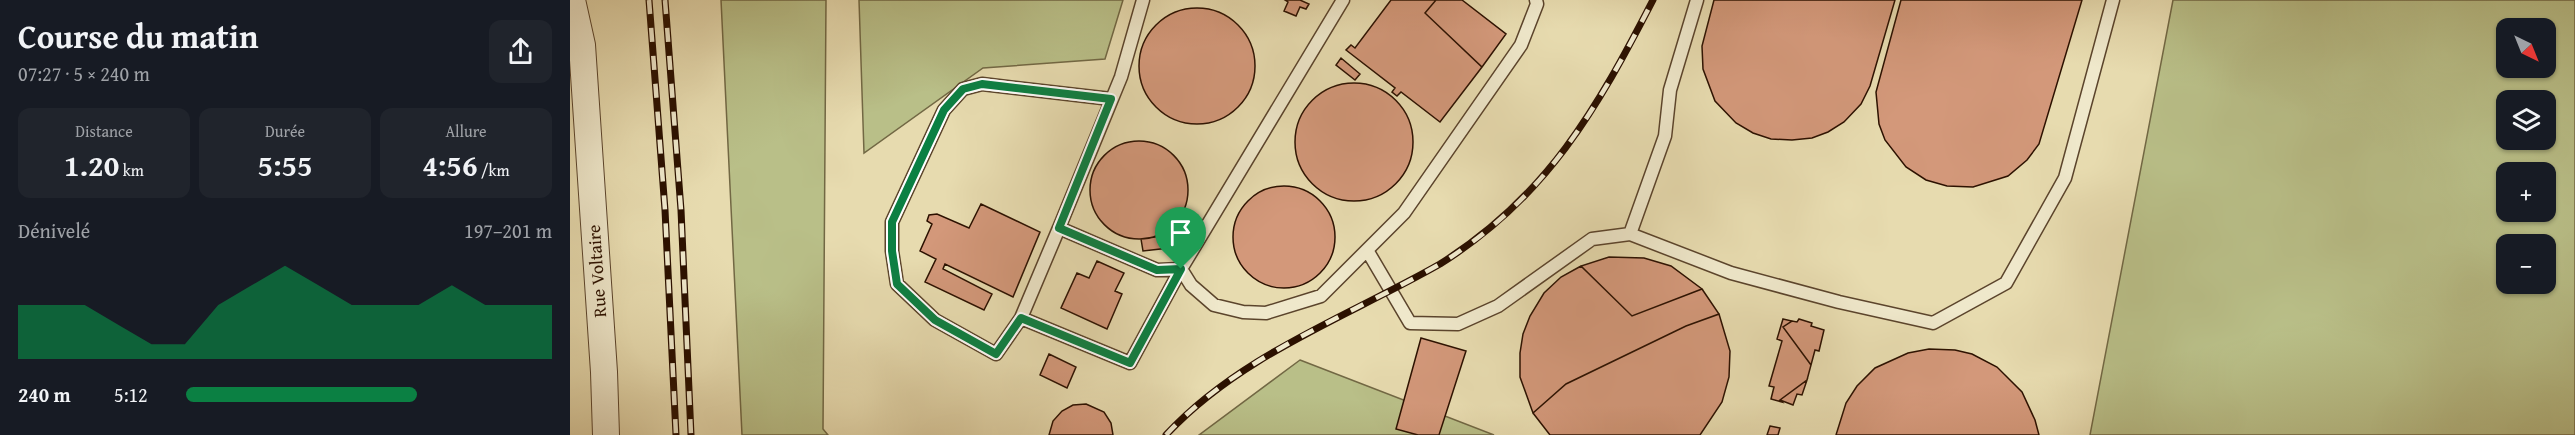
<!DOCTYPE html>
<html lang="fr">
<head>
<meta charset="utf-8">
<style>
  :root { --surface:#171b24; --page:#20242c; --text:#f1f3f6; --muted:#9ea1a6; --accent:#0b8043 }
  body { margin:0; font-family:"Gentium Book Plus",serif; background:var(--page); color:var(--text); height:100vh; display:flex; flex-direction:column; font-size:22px; white-space:nowrap }
  * { box-sizing:border-box; margin:0 }
  p { font-size:20px; color:var(--muted) }
  .icon { flex:none; width:33px; height:33px; fill:none; stroke:currentColor; stroke-width:2; stroke-linecap:round; stroke-linejoin:round }
  .map { position:relative; flex:1; overflow:hidden }
  .sheet { display:flex; flex-direction:column; background:var(--surface); width:570px }
  .sheet>* { flex:none }
  .needle { width:39px; rotate:137deg }
  .controls { position:absolute; left:1926px; top:18px; display:grid; gap:12px }
  .controls a { display:grid; place-items:center; width:60px; height:60px; border-radius:12px; background:var(--surface); box-shadow:0 2px 4px #0004; font-size:30px }
  .pin { position:absolute; display:grid; place-items:center; width:51px; height:51px; color:#fff; margin:-62px -26px; border-radius:50% 50% 50% 0; rotate:-45deg; box-shadow:0 0 6px #0007 }
  .pin .icon { rotate:45deg }
  .round { display:grid; place-items:center; flex:none; width:63px; height:63px; border-radius:12px; background:var(--page) }
  .headline { display:flex; align-items:center; justify-content:space-between; height:102px; padding:0 18px }
  h1 { font-size:33px; font-weight:800; line-height:45px }
  .metrics { display:grid; grid-template-columns:repeat(3,1fr); gap:9px; height:102px; padding:6px 18px }
  .metrics div { display:grid; align-content:center; border-radius:12px; background:var(--page); text-align:center }
  .metrics b { font-size:30px; font-weight:800 }
  .metrics small { font-size:16px; font-weight:400 }
  .metrics p { font-size:16px }
  .chart { height:168px; padding:12px 18px }
  .chart p { display:flex; justify-content:space-between }
  .chart svg { width:100%; height:108px; margin-top:6px; fill:var(--accent); opacity:.7 }
  ul { padding:0 18px; list-style:none; font-size:20px }
  li { display:grid; grid-template-columns:96px 72px 1fr; align-items:center; height:45px }
  li i { height:15px; border-radius:8px; background:var(--accent) }
  main { display:flex; flex:1; min-height:0 }
  .map>svg:first-child { display:block }
  .green { fill:#b9bf88; stroke:#726844; stroke-width:1.5; fill-rule:evenodd }
  .building { fill:#d3987a; stroke:#2c1100; stroke-width:1.5 }
  .lines { fill:none; stroke-linecap:round; stroke-linejoin:round }
  .service-casing { stroke:#5b442c; stroke-width:15 }
  .minor-casing { stroke:#5b442c; stroke-width:28 }
  .service { stroke:#efe8cb; stroke-width:12 }
  .minor { stroke:#efe8cb; stroke-width:26 }
  .rail-casing { stroke:#2c1100; stroke-width:7 }
  .rail { stroke:#efe8cb; stroke-width:4.5; stroke-dasharray:14; stroke-linecap:butt }
  .route-casing { stroke:#fff; stroke-width:12 }
  .route { stroke:#0b8043; stroke-width:8 }
  .labels { text-anchor:middle; stroke-width:4.5; stroke-linejoin:round; paint-order:stroke }
  .street-label { font-size:18px; fill:#2c1100; stroke:#efe8cb }
</style>
</head>
<body>
<main>
<section class="sheet">
<div class="headline"><div><h1>Course du matin</h1><p>07:27 · 5 × 240 m</p></div><a class="round"><svg class="icon" aria-label="share" viewBox="0 0 24 24"><path d="M12 15V3M7 8l5-5 5 5M5 13v7h14v-7"/></svg></a></div>
<div class="metrics">
<div><p>Distance</p><b>1.20<small> km</small></b></div>
<div><p>Durée</p><b>5:55</b></div>
<div><p>Allure</p><b>4:56<small> /km</small></b></div>
</div>
<div class="chart"><p><span>Dénivelé</span>197–201 m</p>
<svg viewBox="0 0 160 44" preserveAspectRatio="none"><path d="M0 44V22L10 22L20 22L30 30L40 38L50 38L60 22L70 14L80 6L90 14L100 22L110 22L120 22L130 14L140 22L150 22L160 22V44z"/></svg>
</div>
<ul>
<li><b>240 m</b>5:12<i style="width:63%"></i></li>
</ul>
</section>
<div class="map">
<svg width="2005" height="435" viewBox="0 0 2005 435">
  <rect width="100%" height="100%" fill="#e7dbaf"/>
  <filter id="stains"><feTurbulence type="fractalNoise" baseFrequency=".00333" numOctaves="4"/><feColorMatrix values="0 0 0 0 .2 0 0 0 0 .09 0 0 0 0 .02 0 0 0 .5 -.17"/></filter>
  <radialGradient id="worn" r=".72"><stop offset=".6" stop-color="#630" stop-opacity="0"/><stop offset="1" stop-color="#630" stop-opacity=".3"/></radialGradient>
  <!-- green -->
  <path class="green" d="M151 0H256L253 429 258 435H172Z
    M289 0H553L535 59 413 68 294 153Z
    M1603 0H2005V435H1520ZM1976 28V68H1936V28ZM1976 100V140H1936V100ZM1936 172H1976V212H1936ZM1936 244H1976V284H1936Z
    M730 360 924 435H629Z"/>
  <!-- building -->
  <path class="building" d="M715 0H730L739 4 736 9 730 7 726 16 714 11 718 2Z
    M821 0H866L855 13 912 67 870 122 831 92 827 96 822 92 825 88 776 50 781 45 785 48Z
    M866 0H892L936 34 912 67 855 13Z
    M1144 0H1325L1300 86 1291 104 1274 122 1258 132 1242 138 1222 140 1201 139 1183 133 1166 123 1145 101 1133 69 1132 46Z
    M1331 0H1512L1469 144 1457 160 1438 176 1403 187 1377 186 1356 180 1336 167 1315 140 1309 124 1306 92Z
    M569 66a58 58 0 1 1 116 0a58 58 0 1 1-116 0Z
    M771 58 790 74 785 80 766 65Z
    M725 142a59 59 0 1 1 118 0a59 59 0 1 1-118 0Z
    M520 190a49 49 0 1 1 98 0a49 49 0 1 1-98 0Z
    M663 237a51 51 0 1 1 102 0a51 51 0 1 1-102 0Z
    M411 204 470 232 443 297 375 264 373 269 422 294 414 310 355 282 366 259 350 251 362 224 357 221 359 215 367 214 399 228Z
    M598 230 599 248 573 251 571 239 585 237Z
    M1039 257 1074 258 1101 266 1132 289 1062 316 1011 266Z
    M527 261 554 273 545 291 552 294 537 329 491 308 507 273 519 278Z
    M1011 266 1062 316 1132 289 1149 314 1116 326 996 384 963 413 950 377V353L953 334 960 316 974 293 991 277Z
    M1149 314 1160 351 1159 377 1152 402 1130 435H980L963 413 996 384 1116 326Z
    M1213 319 1222 321 1213 327 1241 365 1237 380 1210 400 1212 402 1201 399 1204 387 1199 386 1212 341 1207 339Z
    M1229 319 1242 323 1241 326 1254 330 1249 351 1245 350 1241 365 1213 327 1222 321 1227 322Z
    M851 338 896 351 869 435H848L826 429Z
    M1359 349 1385 350 1402 354 1427 367 1452 392 1465 420 1469 435H1266L1276 403 1287 386 1305 368 1338 353Z
    M479 354 506 367 497 388 470 375Z
    M1237 380 1232 395 1227 394 1223 405 1210 400Z
    M516 404 534 412 541 423 543 435H479L483 421 492 411 503 405Z
    M1200 426 1210 428 1208 435H1197Z"/>
  <g class="lines">
    <!-- service casing -->
    <g class="service-casing">
      <path id="service" d="M773 0 611 269 621 285 644 305 673 312 696 313 751 296 834 213 951 45 967 4 966 0
        M489 228 551 77 573 0
        M1060 234 1095 136 1100 90 1127 0
        M797 250 840 323 888 324 928 306 1022 239 1060 234 1161 273 1269 302 1363 323 1436 283 1495 178 1543 0
        M451 318 560 363 611 269 587 270 489 228 451 318 426 354 365 320 327 284 322 251V222L374 110 393 89 412 84 541 99"/>
    </g>
    <!-- minor casing -->
    <g class="minor-casing">
      <path id="minor" d="M2 0 12 45 34 372 36 435"/>
    </g>
    <!-- service -->
    <use href="#service" class="service"/>
    <!-- minor -->
    <use href="#minor" class="minor"/>
    <!-- rail casing -->
    <g class="rail-casing">
      <path id="rail" d="M79 0 95 210 106 435
        M95 0 111 210 121 435
        M596 435C670 355 777 317 870 264 977 197 1027 109 1083 0"/>
    </g>
    <!-- rail -->
    <use href="#rail" class="rail"/>
  </g>
  <g class="lines">
    <!-- route casing -->
    <g class="route-casing">
      <path id="route" d="M412 84 541 99 489 228 587 270 611 269 560 363 451 318 426 354 365 320 327 284 322 251V222L374 110 393 89Z"/>
    </g>
    <!-- route -->
    <use href="#route" class="route"/>
  </g>
  <g class="labels">
    <!-- street labels -->
    <g class="street-label">
      <text transform="translate(27 271) rotate(-94)" y="6">Rue Voltaire</text>
    </g>
  </g>
  <rect width="100%" height="100%" filter="url(#stains)"/>
  <rect width="100%" height="100%" fill="url(#worn)"/>
</svg>
<div class="controls">
<a><svg class="needle" viewBox="-14 -14 28 28"><path d="M0-13l5 13h-10z" fill="#e53935"/><path d="M0 13l5-13h-10z" fill="#9ea1a6"/></svg></a>
<a><svg class="icon" aria-label="layers" viewBox="0 0 24 24"><path d="M12 4l9 5-9 5-9-5zM3 14l9 5 9-5"/></svg></a>
<a>+</a>
<a>−</a>
</div>
<div class="pin" style="left:611px;top:269px;background:#1e9e55"><svg class="icon" aria-label="arrive" viewBox="0 0 24 24"><path d="M6 21V4h12l-3 4 3 4H6"/></svg></div>
</div>
</main>
</body>
</html>
